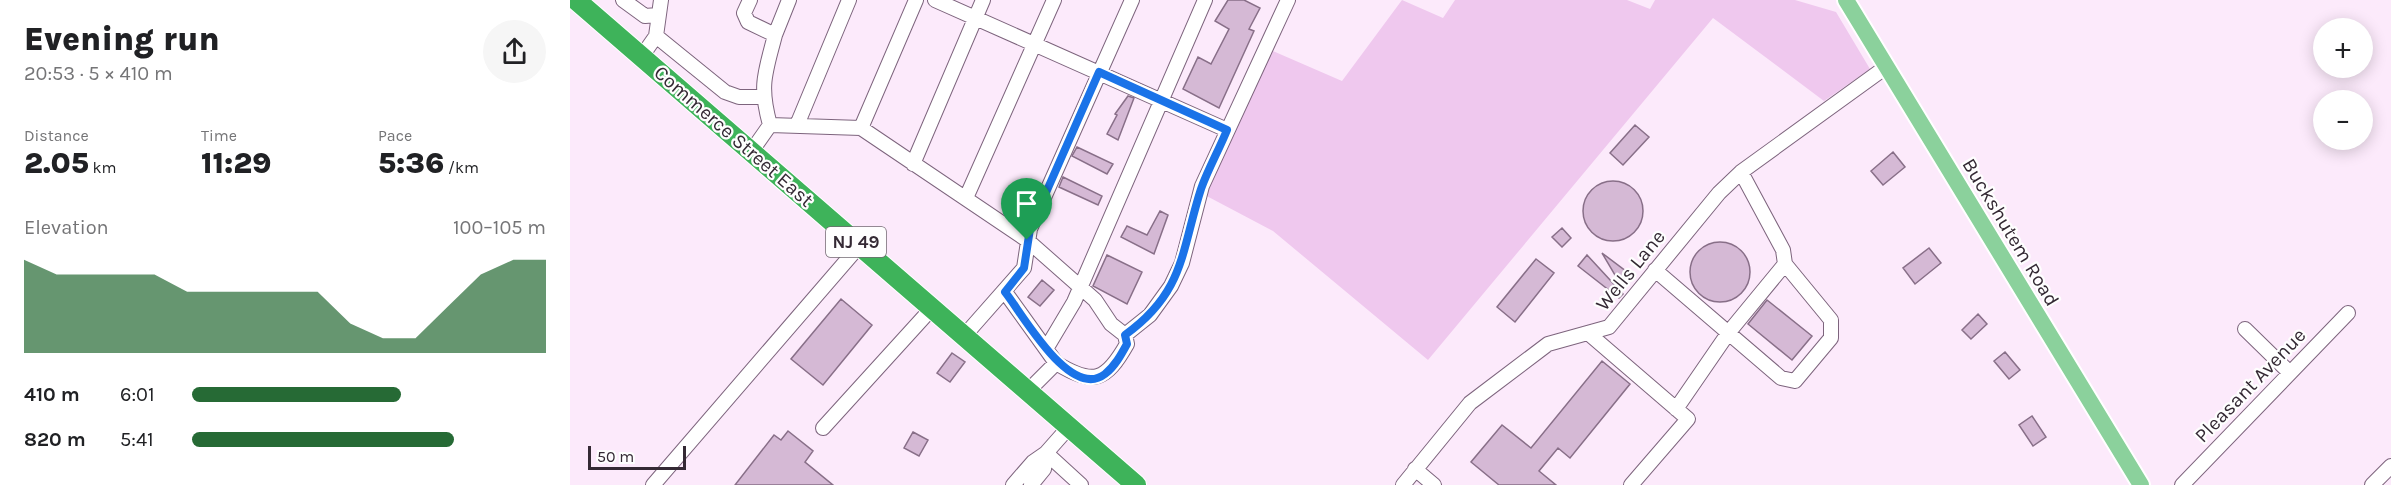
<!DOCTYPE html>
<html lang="en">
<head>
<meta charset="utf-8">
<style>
  :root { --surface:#fff; --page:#f6f6f6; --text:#202124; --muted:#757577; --accent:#266a35 }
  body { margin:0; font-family:Karla,sans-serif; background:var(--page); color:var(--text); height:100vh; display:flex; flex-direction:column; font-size:22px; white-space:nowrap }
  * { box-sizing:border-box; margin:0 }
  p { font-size:20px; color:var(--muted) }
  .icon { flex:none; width:33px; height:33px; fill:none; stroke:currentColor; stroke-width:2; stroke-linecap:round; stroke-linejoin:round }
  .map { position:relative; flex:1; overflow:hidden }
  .sheet { display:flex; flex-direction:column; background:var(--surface); width:570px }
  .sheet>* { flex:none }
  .tools { position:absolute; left:1743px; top:18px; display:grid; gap:12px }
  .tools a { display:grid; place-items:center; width:60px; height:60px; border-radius:50%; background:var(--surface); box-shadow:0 3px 15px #0003; font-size:30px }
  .scale { position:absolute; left:18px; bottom:15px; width:98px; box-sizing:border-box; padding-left:6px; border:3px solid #342934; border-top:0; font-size:16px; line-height:21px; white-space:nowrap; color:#342934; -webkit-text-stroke:4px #fefefe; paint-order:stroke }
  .pin { position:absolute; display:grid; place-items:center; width:51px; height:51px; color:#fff; margin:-62px -26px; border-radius:50% 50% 50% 0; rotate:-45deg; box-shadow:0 0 6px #0007 }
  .pin .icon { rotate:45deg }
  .round { display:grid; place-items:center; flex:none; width:63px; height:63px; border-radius:32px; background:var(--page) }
  .overview { display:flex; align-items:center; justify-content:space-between; height:102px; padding:0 24px }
  h1 { font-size:33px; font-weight:800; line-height:45px }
  .stats { display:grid; grid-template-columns:repeat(3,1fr); gap:9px; height:102px; padding:6px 24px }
  .stats div { display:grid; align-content:center }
  .stats b { font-size:30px; font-weight:800 }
  .stats small { font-size:16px; font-weight:400 }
  .stats p { font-size:16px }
  .chart { height:168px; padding:12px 24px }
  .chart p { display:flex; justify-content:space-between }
  .chart svg { width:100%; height:108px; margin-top:6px; fill:var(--accent); opacity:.7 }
  ul { padding:0 24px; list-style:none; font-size:20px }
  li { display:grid; grid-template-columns:96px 72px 1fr; align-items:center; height:45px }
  li i { height:15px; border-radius:8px; background:var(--accent) }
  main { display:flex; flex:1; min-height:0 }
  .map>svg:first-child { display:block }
  .green { fill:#efc8ee }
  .building { fill:#d5b9d5; stroke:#886f88; stroke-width:1.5 }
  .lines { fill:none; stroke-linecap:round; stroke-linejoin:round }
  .minor-casing { stroke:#7d647d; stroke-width:16 }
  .major-casing { stroke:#fff; stroke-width:20 }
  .highway-casing { stroke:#fff; stroke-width:22 }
  .minor { stroke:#fff; stroke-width:14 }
  .major { stroke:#8bd19c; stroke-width:16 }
  .highway { stroke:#3eb35a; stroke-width:20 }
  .route-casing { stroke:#fff; stroke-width:12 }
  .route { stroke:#1a73e8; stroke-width:8 }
  .labels { text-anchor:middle; stroke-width:4.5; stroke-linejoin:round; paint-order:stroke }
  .shield { fill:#fefefe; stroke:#716971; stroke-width:1.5 }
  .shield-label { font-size:18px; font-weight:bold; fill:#342934 }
  .street-label { font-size:20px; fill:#342934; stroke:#fefefe }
</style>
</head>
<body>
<main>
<section class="sheet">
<div class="overview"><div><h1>Evening run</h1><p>20:53 · 5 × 410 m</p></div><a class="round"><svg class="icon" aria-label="share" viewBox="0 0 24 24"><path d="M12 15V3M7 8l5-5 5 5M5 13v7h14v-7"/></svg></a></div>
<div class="stats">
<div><p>Distance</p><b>2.05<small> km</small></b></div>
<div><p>Time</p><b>11:29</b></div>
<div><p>Pace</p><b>5:36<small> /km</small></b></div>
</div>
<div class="chart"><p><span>Elevation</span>100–105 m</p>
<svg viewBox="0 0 160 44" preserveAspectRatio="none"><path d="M0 44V6L10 12L20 12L30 12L40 12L50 19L60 19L70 19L80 19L90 19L100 32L110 38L120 38L130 25L140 12L150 6L160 6V44z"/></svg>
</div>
<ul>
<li><b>410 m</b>6:01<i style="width:59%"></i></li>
<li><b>820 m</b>5:41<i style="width:74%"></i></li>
</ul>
</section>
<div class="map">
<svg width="1821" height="485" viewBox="0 0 1821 485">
  <rect width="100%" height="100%" fill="#fceafb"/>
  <!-- green -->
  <path class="green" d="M832 0 873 18 885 0H1057L1080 9 1085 0H1225L1266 12 1300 69 1254 101 1143 18 858 360 703 231 631 193 696 48 772 81Z"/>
  <!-- building -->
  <path class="building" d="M658 0H674L690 8 679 29 684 31 649 108 613 89 628 57 641 64 659 29 645 21Z
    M558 96 564 98 548 140 537 134 547 115 545 114Z
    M1065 125 1079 137 1053 165 1040 153Z
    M507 147 543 164 537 174 502 156Z
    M1323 152 1335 167 1313 185 1301 171Z
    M493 177 532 196 528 205 489 187Z
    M1013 211a30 30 0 1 1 60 0a30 30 0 1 1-60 0Z
    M590 211 598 215 584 254 551 237 557 226 577 235Z
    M992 228 1001 238 992 247 982 237Z
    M1120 272a30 30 0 1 1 60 0a30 30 0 1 1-60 0Z
    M1359 248 1371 263 1345 284 1333 268Z
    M1032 253 1061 275 1052 287Z
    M537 255 572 272 557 304 523 286Z
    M1017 255 1053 294 1049 298 1008 266Z
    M966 259 984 273 945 322 927 307Z
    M472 280 484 290 470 306 458 297Z
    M271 299 302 325 253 385 221 359Z
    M1197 300 1242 336 1222 360 1178 324Z
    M1408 314 1417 324 1401 339 1392 330Z
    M1435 352 1450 370 1439 379 1424 361Z
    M382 353 395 362 380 382 367 373Z
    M1032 361 1060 384 1000 458 988 448 969 471 986 485H929L901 462 932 425 961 448Z
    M1462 416 1476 437 1463 446 1449 425Z
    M218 431 243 451 235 462 263 485H165L204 435 211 440Z
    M343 432 358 440 349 456 334 448Z"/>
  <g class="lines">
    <!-- minor casing -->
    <g class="minor-casing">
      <path id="minor" d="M53 0 75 16 88 15
        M180 0 174 13 178 22 205 35C195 74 189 85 200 125L291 128 457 240 525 300 541 324 555 335 557 344C536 381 524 386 486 363L458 391
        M365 0 657 130
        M205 35 219 0
        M86 36 155 92 169 97H192
        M72 56 86 36 91 0
        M227 125 279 0
        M291 128 346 0
        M181 152 200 125
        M343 164 413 0
        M396 198 484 0
        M1085 270 1211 378 1225 381 1261 338V320L1215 264
        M435 292 476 349
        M1675 329 1719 372
        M1018 333 1118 419 1061 485
        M395 335 454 268 460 229 562 0
        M555 335 580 315 601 286 612 263 632 186 718 0
        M486 363 476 349 504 302 635 0
        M1106 409 1159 332 1215 264 1213 250 1171 172
        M499 427 476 453 511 485
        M253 428 363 307
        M845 469 864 485
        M83 485 290 245
        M443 485 463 462 476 453 474 469 461 485
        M833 485 900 403 978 344 1039 327 1149 193 1171 172 1316 67
        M1612 485 1778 313
        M1802 485 1821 466"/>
    </g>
    <!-- major casing -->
    <g class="major-casing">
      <path id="major" d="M1276 0 1571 485"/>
    </g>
    <!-- highway casing -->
    <g class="highway-casing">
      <path id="highway" d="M6 0 566 485"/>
    </g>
    <!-- minor -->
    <use href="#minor" class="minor"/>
    <!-- major -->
    <use href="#major" class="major"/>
    <!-- highway -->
    <use href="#highway" class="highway"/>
  </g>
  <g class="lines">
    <!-- route casing -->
    <g class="route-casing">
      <path id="route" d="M529 72 657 130C649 150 638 169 631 189 611 251 615 292 555 335L557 344C551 355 545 366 535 374 500 401 452 313 435 292L454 268 460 229Z"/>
    </g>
    <!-- route -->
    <use href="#route" class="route"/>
  </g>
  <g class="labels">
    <!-- shield labels -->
    <rect class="shield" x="256" y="227" width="60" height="30" rx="4.5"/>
    <g class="shield-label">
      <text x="286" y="248">NJ 49</text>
    </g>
    <!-- street labels -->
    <g class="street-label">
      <text transform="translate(164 136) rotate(41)" y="7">Commerce Street East</text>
      <text transform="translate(1441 232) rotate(59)" y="7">Buckshutem Road</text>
      <text transform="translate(1060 270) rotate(-51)" y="7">Wells Lane</text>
      <text transform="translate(1680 385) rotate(-46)" y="7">Pleasant Avenue</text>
    </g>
  </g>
</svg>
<div class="tools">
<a>+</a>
<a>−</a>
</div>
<div class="scale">50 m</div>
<div class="pin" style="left:457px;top:240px;background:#1e9e55"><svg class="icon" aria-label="arrive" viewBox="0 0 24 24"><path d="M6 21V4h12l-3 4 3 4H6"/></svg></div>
</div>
</main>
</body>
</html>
